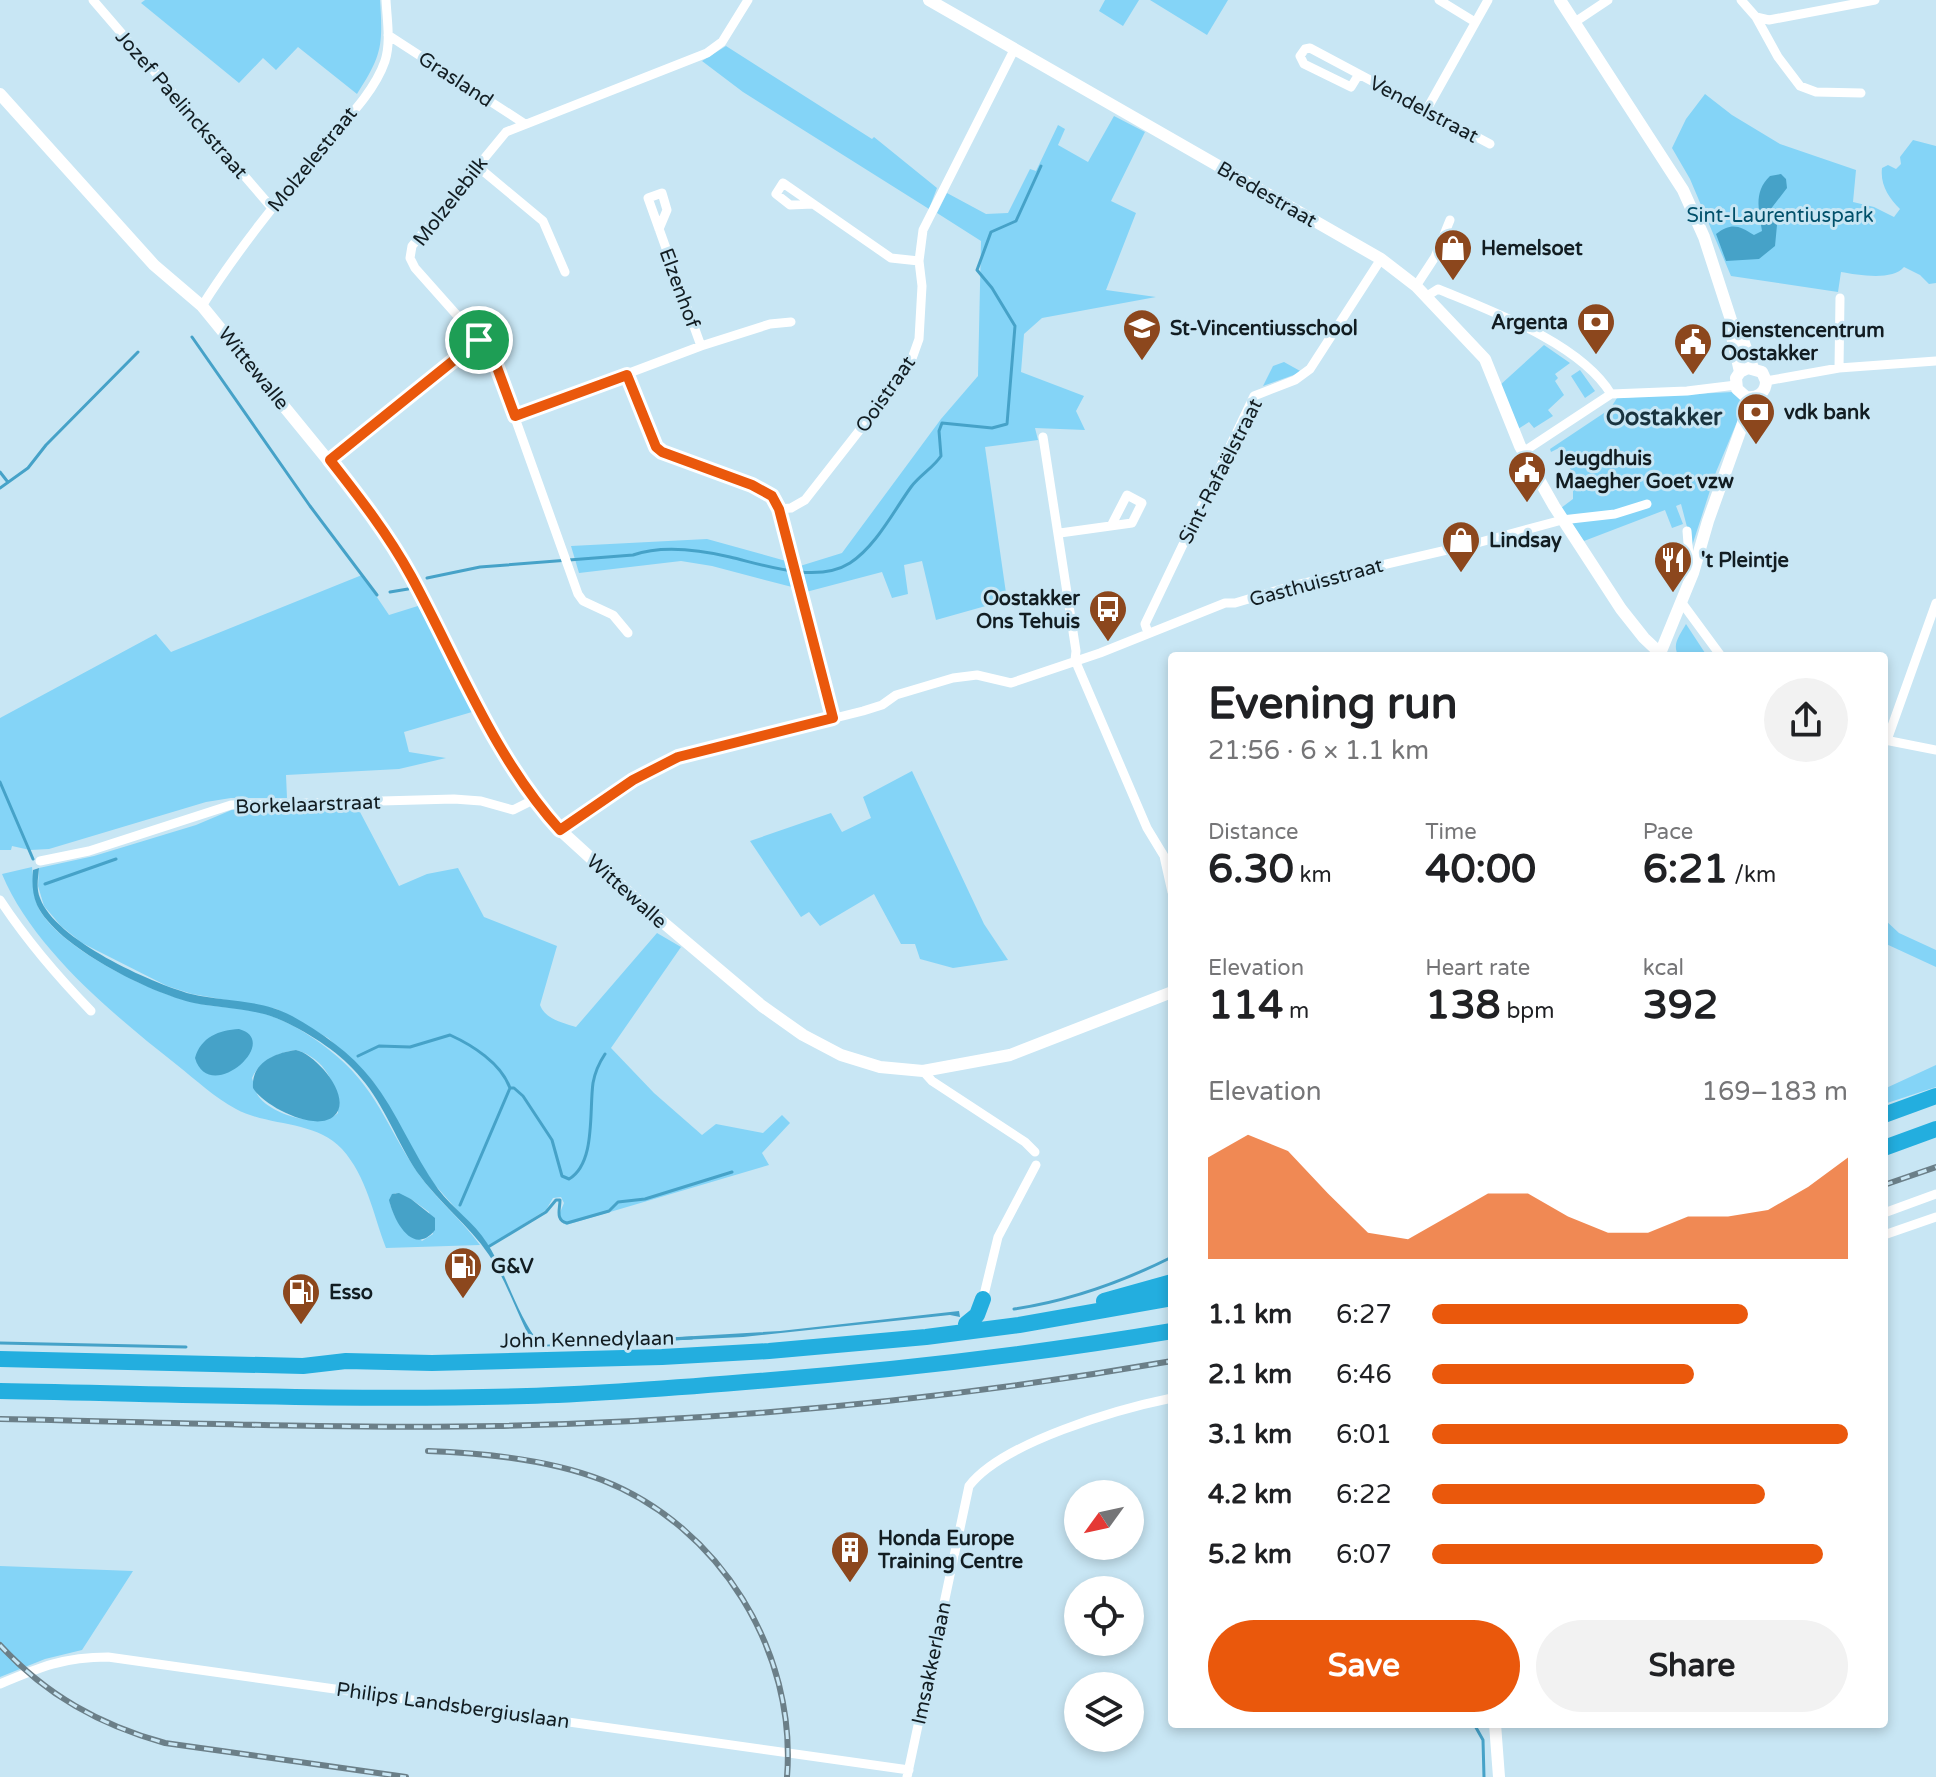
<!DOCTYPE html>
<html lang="en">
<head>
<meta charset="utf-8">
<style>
  :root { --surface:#fff; --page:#f2f2f2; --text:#202124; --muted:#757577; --accent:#ea580c }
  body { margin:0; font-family:"Varela Round",sans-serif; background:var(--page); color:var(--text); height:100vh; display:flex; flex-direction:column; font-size:30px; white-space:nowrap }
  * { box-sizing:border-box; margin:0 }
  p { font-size:26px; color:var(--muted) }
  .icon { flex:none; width:44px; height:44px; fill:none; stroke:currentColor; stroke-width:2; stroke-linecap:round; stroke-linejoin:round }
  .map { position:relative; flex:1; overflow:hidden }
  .details { position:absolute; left:1168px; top:652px; width:720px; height:1076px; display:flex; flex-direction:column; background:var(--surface); border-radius:8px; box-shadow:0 4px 12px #0003 }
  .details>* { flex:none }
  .needle { width:52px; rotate:237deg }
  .controls { position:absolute; left:1064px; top:1480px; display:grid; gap:16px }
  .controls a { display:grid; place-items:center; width:80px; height:80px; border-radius:50%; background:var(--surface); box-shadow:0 4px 12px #0003; font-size:40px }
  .pin { position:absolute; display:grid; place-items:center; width:68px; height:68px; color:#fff; margin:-34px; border:4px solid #fff; border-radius:50%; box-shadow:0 2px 8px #0007 }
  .round { display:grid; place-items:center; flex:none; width:84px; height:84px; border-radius:42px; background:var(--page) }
  .head { display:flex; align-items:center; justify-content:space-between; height:136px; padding:0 40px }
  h1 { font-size:44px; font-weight:800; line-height:60px }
  .stats { display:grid; grid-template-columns:repeat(3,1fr); gap:12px; height:136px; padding:8px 40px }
  .stats div { display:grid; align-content:center }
  .stats b { font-size:40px; font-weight:800 }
  .stats small { font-size:22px; font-weight:400 }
  .stats p { font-size:22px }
  .chart { height:224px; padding:16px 40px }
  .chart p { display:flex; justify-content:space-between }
  .chart svg { width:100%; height:144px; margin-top:8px; fill:var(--accent); opacity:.7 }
  .button { display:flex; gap:16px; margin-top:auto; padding:16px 40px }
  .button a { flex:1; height:92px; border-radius:48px; background:var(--accent); color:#fff; font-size:32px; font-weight:800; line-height:92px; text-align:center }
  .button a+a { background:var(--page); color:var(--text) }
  ul { padding:0 40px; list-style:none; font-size:26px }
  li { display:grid; grid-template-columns:128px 96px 1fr; align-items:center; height:60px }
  li i { height:20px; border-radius:10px; background:var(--accent) }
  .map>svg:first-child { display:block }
  .green { fill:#84d4f7; fill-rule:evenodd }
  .water { fill:#46a2c8 }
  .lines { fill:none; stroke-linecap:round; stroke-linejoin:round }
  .stream { stroke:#46a2c8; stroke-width:3 }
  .street { stroke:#fff; stroke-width:9 }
  .secondary { stroke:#fff; stroke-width:12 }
  .highway { stroke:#23aedf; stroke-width:16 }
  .rail-casing { stroke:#6b7f88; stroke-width:6 }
  .rail { stroke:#c8e6f4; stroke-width:3; stroke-dasharray:9; stroke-linecap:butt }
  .route-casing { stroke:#fff; stroke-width:16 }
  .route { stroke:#ea580c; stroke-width:10 }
  .labels { text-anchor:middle; stroke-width:6; stroke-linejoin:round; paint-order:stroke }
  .street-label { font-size:20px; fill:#121d22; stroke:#c8e6f4 }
  .park-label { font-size:20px; fill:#00506a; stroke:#c8e6f4 }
  .poi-label { font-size:20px; font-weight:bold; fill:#121d22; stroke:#c8e6f4; text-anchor:start }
  .quarter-label { font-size:24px; font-weight:bold; fill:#19333e; stroke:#c8e6f4 }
</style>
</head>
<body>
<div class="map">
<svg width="1936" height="1777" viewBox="0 0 1936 1777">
  <rect width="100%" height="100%" fill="#c8e6f4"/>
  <!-- green -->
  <path class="green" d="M145 0H380C383 46 382 55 357 94L298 47 276 70 263 58 239 83 141 3Z
    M1105 0H1139L1123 26 1099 11Z
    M1150 0H1228L1207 35Z
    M726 46 872 139 874 137 937 188 929 209 743 92 702 61Z
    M1705 94 1732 115 1780 144 1856 170 1853 202 1874 207 1894 217 1900 209C1889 198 1880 185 1882 168L1888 165 1896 169 1901 164 1900 157 1913 140 1936 146V283L1929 284 1920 275 1904 267C1893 281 1858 275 1841 272L1838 292 1731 276 1690 179 1672 148 1686 119Z
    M1114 116 1145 132 1111 201 1136 213 1106 290 1156 297 1042 318 1024 334 1021 372 1084 396 1076 411 1085 430 1035 428 1038 440 985 447 1007 600 936 620 922 561 904 565 908 594 892 598 882 572 806 592 800 566 842 553 941 419 978 376 981 241 937 213 947 193 986 214 1008 213 1030 169 1036 171 1058 125 1065 129 1058 145 1088 162Z
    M1544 345 1570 363 1555 374 1558 378 1555 381 1564 395 1548 410 1553 416 1534 428 1529 422 1518 429 1499 386Z
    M1284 362 1302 372 1263 386 1273 366Z
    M1580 370 1595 391 1585 398 1571 376Z
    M1733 392 1743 403 1742 410 1716 472 1692 546 1681 504 1676 506 1683 524 1672 528 1665 510 1584 541 1561 508 1573 499V489L1579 485 1559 448 1551 452 1550 449 1610 409 1617 398Z
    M707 539 786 561 792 587 712 566 681 561 579 573 571 546Z
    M362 575 389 615 421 605 472 712 404 732 409 752 446 758 399 769 286 775 287 798H231L206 802 49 849 30 850 12 846 11 850H0V718L156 634 171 652Z
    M1686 624 1707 656H1679C1671 645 1680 635 1686 624Z
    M912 771 984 924 1008 960 953 968 920 959 915 944H901L874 894 820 926 809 912 801 917 750 841 831 813 842 832 871 818 863 797Z
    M353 808 360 812 399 886 427 874 458 868 484 917 557 946 540 1005C545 1019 563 1023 576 1027L657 933 681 947 611 1048 654 1093 702 1135 716 1124 763 1133 782 1115 790 1123 762 1153 769 1165 566 1225 559 1215 564 1203 561 1197 553 1198 546 1210 489 1246 435 1185 413 1153 372 1080 328 1038 277 1009 192 994 167 986 82 943 61 926 44 906 38 886 39 868 94 856 196 825 234 809Z
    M32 867C34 882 32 895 39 909 60 948 149 992 192 1002 212 1007 233 1007 253 1011 280 1016 306 1032 328 1049 378 1087 386 1128 420 1176 438 1201 462 1220 480 1245L386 1248C373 1214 367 1177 342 1149 315 1120 269 1127 236 1109 215 1098 196 1080 177 1065 115 1016 33 949 2 874ZM296 1050C325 1058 338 1085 338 1113 321 1129 272 1115 259 1097 255 1092 254 1084 252 1078 259 1061 279 1052 296 1050ZM395 1193 411 1199 429 1212 433 1234 422 1241 395 1217 390 1204Z
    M1884 919 1899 933 1936 950V967L1884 943Z
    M1936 1065V1087L1884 1104V1089Z
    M0 1566 133 1571 82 1650 45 1659 0 1677Z"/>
  <!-- water -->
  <path class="water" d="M1781 174 1786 179 1787 188 1770 210 1777 225 1775 246 1759 259 1726 261 1716 234C1732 222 1739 226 1754 235L1762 231C1759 211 1753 192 1770 176Z
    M39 868C38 879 36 888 40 898 55 940 151 983 191 994 224 1002 261 999 292 1016 321 1032 351 1053 372 1080 397 1112 413 1154 438 1189 453 1209 474 1222 487 1243 508 1276 516 1315 541 1345L780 1331 959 1311 960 1317 950 1315 743 1337 535 1347C518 1318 508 1283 489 1255 469 1225 439 1203 417 1172 397 1142 385 1106 361 1078 342 1054 311 1034 283 1021 255 1008 224 1009 194 1003 150 993 57 947 37 905 32 893 32 882 33 870Z
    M239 1029C283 1041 209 1106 195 1058 201 1037 219 1030 239 1029Z
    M296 1050C316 1054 354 1098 334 1116 316 1133 263 1106 253 1088 251 1063 274 1053 296 1050Z
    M399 1193 411 1199 435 1218V1230C413 1257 394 1221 389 1200L392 1194Z"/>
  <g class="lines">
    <!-- stream -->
    <path class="stream" d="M192 337 310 506 377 595
      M0 472 7 481
      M0 488 28 468 46 445 138 352
      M427 578 480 567 633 555C662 545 700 550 730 557 764 565 817 584 850 563 876 546 893 512 911 487 920 475 933 468 941 456L939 431 942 423 992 428 1007 424 1015 326 992 288 977 270 991 232 1016 221 1041 166
      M390 592 408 589
      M0 782 33 859
      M45 884 116 859
      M358 1056 379 1046 410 1047 450 1035C472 1045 501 1063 510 1088
      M460 1205 510 1088H514L523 1096 552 1140 562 1176 569 1179C596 1163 589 1111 593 1083 595 1072 599 1063 605 1054
      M488 1247 546 1212 556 1200H560C560 1209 555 1220 567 1223L609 1211 618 1202 645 1199 732 1172
      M1014 1309C1069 1301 1122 1282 1172 1257
      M0 1343 186 1347
      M580 1344 692 1338
      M1474 1724 1483 1740 1484 1777"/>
    <!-- street -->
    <path class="street" d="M93 0 272 208
      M1439 0 1475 22
      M1741 0 1756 17 1778 57 1800 86 1816 92 1861 93
      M1756 17 1769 20 1875 0
      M1575 22 1608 0
      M388 35 525 124
      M1359 74 1351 87 1304 64 1300 56 1305 49 1310 48 1490 144
      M1427 109 1488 0
      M477 166 543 221 565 272
      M813 204 790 205 776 194 783 183 891 258 919 261
      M659 229 667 210 662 193 648 198 701 346
      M1416 286 1435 257 1450 220
      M1427 296 1438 289C1491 311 1580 343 1611 394
      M202 306C236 252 276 203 316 154 339 126 373 96 385 61 391 42 387 20 386 0
      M1839 368 1840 298
      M627 375 656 447 662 452 752 485 772 496 779 509 833 718
      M1766 381 1839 368 1936 361
      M515 416 701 346 770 324 791 322
      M1043 437 1076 651 1075 660 1147 828 1164 856 1172 892
      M1523 452 1611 394 1687 391 1736 385
      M330 460 479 340
      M779 509 791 508 805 500 909 367 919 339 922 286 919 261 923 230 1014 50
      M1687 531 1689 556 1696 562
      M1060 533 1132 523 1142 503 1127 495 1111 526
      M1682 603 1721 656
      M628 633 613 615 583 601 578 594 495 362 479 340 415 268 410 258 412 246 506 132 707 53 722 42 748 0
      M1148 633 1145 624 1254 396 1295 380 1310 369 1381 259
      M1885 740 1936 750
      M1887 740 1936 603
      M560 830 633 780 678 757 863 711 882 705 896 695 953 678 977 675 1011 683 1100 653 1225 603H1235L1292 586 1477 543 1562 520 1615 514 1647 504
      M40 861 89 851 231 805 454 799 481 801 513 810 533 800
      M0 900C27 941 58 977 91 1011
      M923 1071 932 1081 1025 1142 1035 1152
      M1884 1213 1936 1194
      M1884 1235 1936 1217
      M983 1299 998 1237 1036 1165
      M0 1684C40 1667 64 1657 108 1657L909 1770
      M907 1777 969 1486C1003 1442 1118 1409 1172 1398"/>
    <!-- secondary -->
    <path class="secondary" d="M929 0 1381 259 1416 286 1485 359 1520 446 1554 506 1621 609 1644 638 1663 656
      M1560 0 1683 190 1704 237 1733 326 1731 332 1740 372 1736 378 1737 389 1746 397C1758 399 1766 392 1766 381L1762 372 1748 368 1740 372
      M0 94 154 265 202 306 367 508 395 548 479 710 533 800 560 830 639 902 762 1006 803 1035 841 1055 880 1067 923 1071 1010 1055 1172 992
      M1733 326 1739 329 1753 368
      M1659 656 1693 573 1708 521 1752 398
      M1495 1724 1499 1777"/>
    <!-- highway -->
    <path class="highway" d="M1884 1115 1936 1096
      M1884 1148 1936 1129
      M1104 1301 1172 1282
      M966 1324 977 1315 983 1299
      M0 1359 303 1366 346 1361 432 1363 662 1357 769 1351 926 1337 1019 1325 1172 1298
      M0 1391C175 1394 352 1401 527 1396 600 1394 673 1388 745 1382 888 1371 1030 1355 1172 1331"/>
    <!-- rail casing -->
    <g class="rail-casing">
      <path id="rail" d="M1884 1185 1936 1167
        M0 1419C166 1422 331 1429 497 1426 723 1421 949 1400 1172 1361
        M428 1451C485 1453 548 1459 602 1480 720 1526 797 1652 787 1777
        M0 1645C46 1695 100 1725 165 1743L406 1777"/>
    </g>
    <!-- rail -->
    <use href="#rail" class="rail"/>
  </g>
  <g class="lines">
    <!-- route casing -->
    <g class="route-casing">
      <path id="route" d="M479 340 495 362 515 416 627 375 656 447 662 452 752 485 772 496 779 509 833 718 678 757 633 780 560 830C493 756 458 662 411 576 388 534 359 497 330 460Z"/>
    </g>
    <!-- route -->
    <use href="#route" class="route"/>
  </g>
  <!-- icons -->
  <defs>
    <g id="shop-pin" transform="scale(2)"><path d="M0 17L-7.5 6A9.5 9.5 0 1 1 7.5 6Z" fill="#8c471d" stroke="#c8e6f4"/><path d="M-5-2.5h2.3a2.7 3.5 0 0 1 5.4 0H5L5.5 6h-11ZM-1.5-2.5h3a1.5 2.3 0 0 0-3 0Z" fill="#fff"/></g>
    <g id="bank-pin" transform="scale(2)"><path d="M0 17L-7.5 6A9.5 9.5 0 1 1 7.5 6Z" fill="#8c471d" stroke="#c8e6f4"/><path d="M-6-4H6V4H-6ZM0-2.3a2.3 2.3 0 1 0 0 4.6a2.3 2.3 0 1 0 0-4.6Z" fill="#fff"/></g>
    <g id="school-pin" transform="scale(2)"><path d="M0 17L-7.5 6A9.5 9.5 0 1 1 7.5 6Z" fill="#8c471d" stroke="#c8e6f4"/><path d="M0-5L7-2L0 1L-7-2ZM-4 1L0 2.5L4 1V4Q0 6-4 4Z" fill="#fff"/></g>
    <g id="civic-pin" transform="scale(2)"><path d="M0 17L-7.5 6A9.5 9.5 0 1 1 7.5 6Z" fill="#8c471d" stroke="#c8e6f4"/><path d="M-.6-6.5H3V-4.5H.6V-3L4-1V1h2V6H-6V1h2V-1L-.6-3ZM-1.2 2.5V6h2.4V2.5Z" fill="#fff"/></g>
    <g id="restaurant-pin" transform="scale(2)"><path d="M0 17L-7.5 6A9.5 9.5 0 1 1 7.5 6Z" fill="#8c471d" stroke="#c8e6f4"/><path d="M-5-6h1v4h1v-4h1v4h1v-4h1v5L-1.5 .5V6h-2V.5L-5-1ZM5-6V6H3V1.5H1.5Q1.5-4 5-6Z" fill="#fff"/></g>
    <g id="bus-pin" transform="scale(2)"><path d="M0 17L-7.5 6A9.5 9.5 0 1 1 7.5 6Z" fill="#8c471d" stroke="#c8e6f4"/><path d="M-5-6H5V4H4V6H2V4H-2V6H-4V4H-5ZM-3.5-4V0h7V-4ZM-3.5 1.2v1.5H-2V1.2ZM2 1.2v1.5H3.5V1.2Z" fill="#fff"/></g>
    <g id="fuel-pin" transform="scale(2)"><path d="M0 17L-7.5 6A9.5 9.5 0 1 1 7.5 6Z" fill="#8c471d" stroke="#c8e6f4"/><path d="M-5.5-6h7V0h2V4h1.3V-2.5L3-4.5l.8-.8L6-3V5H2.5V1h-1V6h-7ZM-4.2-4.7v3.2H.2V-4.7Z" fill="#fff"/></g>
    <g id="building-pin" transform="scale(2)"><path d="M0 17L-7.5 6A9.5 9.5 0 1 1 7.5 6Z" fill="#8c471d" stroke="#c8e6f4"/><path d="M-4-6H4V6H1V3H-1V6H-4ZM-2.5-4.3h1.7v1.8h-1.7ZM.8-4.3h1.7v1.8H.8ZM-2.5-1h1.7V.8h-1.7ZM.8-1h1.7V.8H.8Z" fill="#fff"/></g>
  </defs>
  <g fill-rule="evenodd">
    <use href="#shop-pin" x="1453" y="248"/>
    <use href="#bank-pin" x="1596" y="322"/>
    <use href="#school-pin" x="1142" y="328"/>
    <use href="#civic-pin" x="1693" y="342"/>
    <use href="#bank-pin" x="1756" y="412"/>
    <use href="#civic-pin" x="1527" y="470"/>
    <use href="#shop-pin" x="1461" y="540"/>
    <use href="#restaurant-pin" x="1673" y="560"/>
    <use href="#bus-pin" x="1108" y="609"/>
    <use href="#fuel-pin" x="463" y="1266"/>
    <use href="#fuel-pin" x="301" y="1292"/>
    <use href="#building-pin" x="850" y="1550"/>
  </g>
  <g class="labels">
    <!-- street labels -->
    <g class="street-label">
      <text transform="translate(456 79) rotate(33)" y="7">Grasland</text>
      <text transform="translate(182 104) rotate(49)" y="7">Jozef Paelinckstraat</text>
      <text transform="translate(1424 109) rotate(28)" y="7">Vendelstraat</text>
      <text transform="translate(312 159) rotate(-51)" y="7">Molzelestraat</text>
      <text transform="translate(1267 194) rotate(30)" y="7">Bredestraat</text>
      <text transform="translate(450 201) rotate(-52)" y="7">Molzelebilk</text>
      <text transform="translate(680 288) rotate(70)" y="7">Elzenhof</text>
      <text transform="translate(254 368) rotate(51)" y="7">Wittewalle</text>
      <text transform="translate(885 394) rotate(-55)" y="7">Ooistraat</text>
      <text transform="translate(1220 471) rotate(-63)" y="7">Sint-Rafaëlstraat</text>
      <text transform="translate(1316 582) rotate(-15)" y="7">Gasthuisstraat</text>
      <text transform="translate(308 804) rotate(-2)" y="7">Borkelaarstraat</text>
      <text transform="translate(627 891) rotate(42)" y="7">Wittewalle</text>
      <text transform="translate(587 1339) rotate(-1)" y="7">John Kennedylaan</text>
      <text transform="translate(931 1663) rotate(-78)" y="7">Imsakkerlaan</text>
      <text transform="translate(453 1705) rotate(8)" y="7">Philips Landsbergiuslaan</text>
    </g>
    <!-- park labels -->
    <g class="park-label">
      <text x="1780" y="222">Sint-Laurentiuspark</text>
    </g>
    <!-- poi labels -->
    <g class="poi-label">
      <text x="1481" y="255">Hemelsoet</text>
      <text x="1568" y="329" text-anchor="end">Argenta</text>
      <text x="1170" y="335">St-Vincentiusschool</text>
      <text x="1721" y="337">Dienstencentrum<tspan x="1721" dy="23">Oostakker</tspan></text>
      <text x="1784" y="419">vdk bank</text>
      <text x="1555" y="465">Jeugdhuis<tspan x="1555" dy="23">Maegher Goet vzw</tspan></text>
      <text x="1489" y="547">Lindsay</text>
      <text x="1701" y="567">'t Pleintje</text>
      <text x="1080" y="605" text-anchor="end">Oostakker<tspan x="1080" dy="23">Ons Tehuis</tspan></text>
      <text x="491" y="1273">G&amp;V</text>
      <text x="329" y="1299">Esso</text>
      <text x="878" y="1545">Honda Europe<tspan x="878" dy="23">Training Centre</tspan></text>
    </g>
    <!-- quarter labels -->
    <g class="quarter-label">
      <text x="1664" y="425">Oostakker</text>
    </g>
  </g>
</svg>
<div class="controls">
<a><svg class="needle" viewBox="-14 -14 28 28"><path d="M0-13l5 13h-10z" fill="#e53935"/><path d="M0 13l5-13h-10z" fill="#757577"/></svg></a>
<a><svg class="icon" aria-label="locate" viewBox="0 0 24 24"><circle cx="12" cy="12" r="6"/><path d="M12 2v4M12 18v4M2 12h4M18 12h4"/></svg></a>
<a><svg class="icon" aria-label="layers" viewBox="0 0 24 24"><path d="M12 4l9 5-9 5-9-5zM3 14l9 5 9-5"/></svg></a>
</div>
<div class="pin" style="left:479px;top:340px;background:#1e9e55"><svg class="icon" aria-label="arrive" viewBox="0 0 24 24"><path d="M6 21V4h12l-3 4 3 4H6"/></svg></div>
<section class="details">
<div class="head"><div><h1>Evening run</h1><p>21:56 · 6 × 1.1 km</p></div><a class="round"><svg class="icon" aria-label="share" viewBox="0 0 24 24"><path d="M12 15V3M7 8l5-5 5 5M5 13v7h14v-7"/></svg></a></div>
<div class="stats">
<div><p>Distance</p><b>6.30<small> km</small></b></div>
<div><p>Time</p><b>40:00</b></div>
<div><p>Pace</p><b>6:21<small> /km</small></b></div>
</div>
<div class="stats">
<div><p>Elevation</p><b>114<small> m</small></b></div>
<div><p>Heart rate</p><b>138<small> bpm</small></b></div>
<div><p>kcal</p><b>392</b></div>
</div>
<div class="chart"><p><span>Elevation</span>169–183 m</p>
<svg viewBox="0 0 160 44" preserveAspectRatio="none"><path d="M0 44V13L10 6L20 11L30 24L40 36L50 38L60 31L70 24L80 24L90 31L100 36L110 36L120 31L130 31L140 29L150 22L160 13V44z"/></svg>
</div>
<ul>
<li><b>1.1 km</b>6:27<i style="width:76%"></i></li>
<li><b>2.1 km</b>6:46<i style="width:63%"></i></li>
<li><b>3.1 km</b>6:01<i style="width:100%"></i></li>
<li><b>4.2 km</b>6:22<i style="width:80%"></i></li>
<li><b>5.2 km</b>6:07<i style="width:94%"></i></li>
</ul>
<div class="button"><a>Save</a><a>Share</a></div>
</section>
</div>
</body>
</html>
